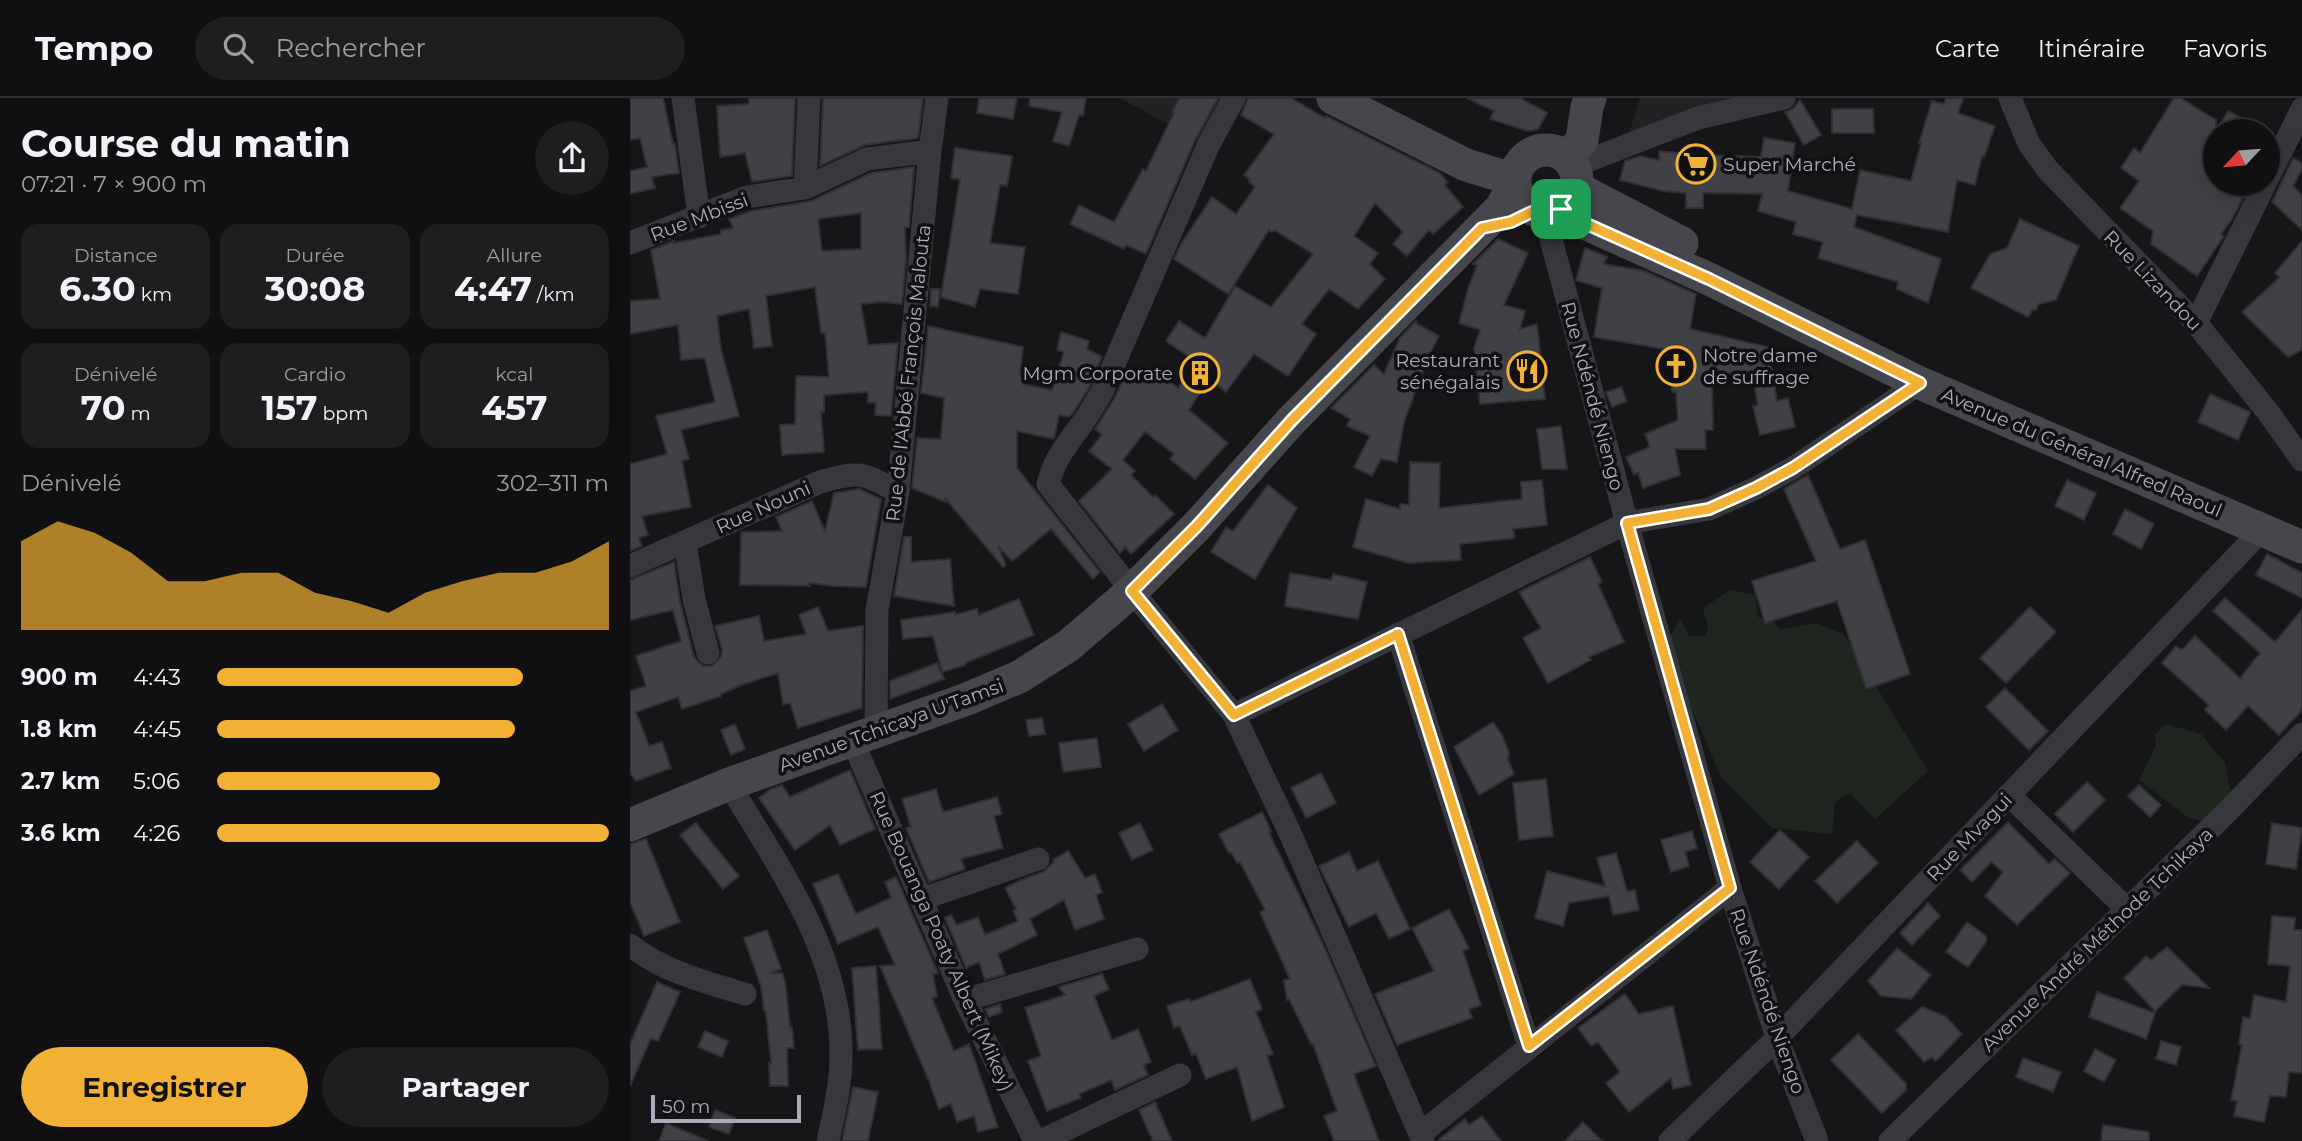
<!DOCTYPE html>
<html lang="fr">
<head>
<meta charset="utf-8">
<style>
  :root { --surface:#101012; --page:#1e1e20; --text:#f1f3f6; --muted:#9c9d9f; --line:#303032; --accent:#f2b134 }
  body { margin:0; font-family:Montserrat,sans-serif; background:var(--page); color:var(--text); height:100vh; display:flex; flex-direction:column; font-size:26px; white-space:nowrap }
  * { box-sizing:border-box; margin:0 }
  p { font-size:23px; color:var(--muted) }
  .icon { flex:none; width:38px; height:38px; fill:none; stroke:currentColor; stroke-width:2; stroke-linecap:round; stroke-linejoin:round }
  .map { position:relative; flex:1; overflow:hidden }
  .details { display:flex; flex-direction:column; background:var(--surface); width:630px }
  .details>* { flex:none }
  .needle { width:46px; rotate:244deg }
  .buttons { position:absolute; left:1573px; top:21px; display:grid; gap:14px }
  .buttons a { display:grid; place-items:center; width:77px; height:77px; border-radius:50%; background:var(--surface); box-shadow:0 7px 28px #0002,0 0 0 2px var(--line); font-size:35px }
  .scale { position:absolute; left:21px; bottom:18px; width:150px; box-sizing:border-box; padding-left:7px; border:4px solid #a8adb8; border-top:0; font-size:19px; line-height:24px; white-space:nowrap; color:#a8adb8; -webkit-text-stroke:5px #111113; paint-order:stroke }
  .pin { position:absolute; display:grid; place-items:center; width:60px; height:60px; color:#fff; margin:-30px; border-radius:14px; box-shadow:0 4px 10px #0006 }
  .round { display:grid; place-items:center; flex:none; width:74px; height:74px; border-radius:37px; background:var(--page) }
  .head { display:flex; align-items:center; justify-content:space-between; height:119px; padding:0 21px }
  h1 { font-size:38px; font-weight:700; line-height:52px }
  .figures { display:grid; grid-template-columns:repeat(3,1fr); gap:10px; height:119px; padding:7px 21px }
  .figures div { display:grid; align-content:center; border-radius:18px; background:var(--page); text-align:center }
  .figures b { font-size:35px; font-weight:700 }
  .figures small { font-size:19px; font-weight:400 }
  .figures p { font-size:19px }
  .chart { height:196px; padding:14px 21px }
  .chart p { display:flex; justify-content:space-between }
  .chart svg { width:100%; height:126px; margin-top:7px; fill:var(--accent); opacity:.7 }
  .action { display:flex; gap:14px; margin-top:auto; padding:14px 21px }
  .action a { flex:1; height:80px; border-radius:42px; background:var(--accent); color:#111; font-size:28px; font-weight:700; line-height:80px; text-align:center }
  .action a+a { background:var(--page); color:var(--text) }
  ul { padding:0 21px; list-style:none; font-size:23px }
  li { display:grid; grid-template-columns:112px 84px 1fr; align-items:center; height:52px }
  li i { height:18px; border-radius:9px; background:var(--accent) }
  header { display:flex; align-items:center; gap:42px; box-sizing:border-box; height:98px; padding:0 35px; background:var(--surface); border-bottom:2px solid var(--line) }
  header strong { font-size:33px }
  nav { display:flex; gap:38px; margin-inline-start:auto; font-size:24px }
  .search { width:490px; height:63px; background:var(--page); display:flex; align-items:center; gap:18px; box-sizing:border-box; padding:0 24px; border-radius:38px; color:var(--muted); font-size:26px }
  main { display:flex; flex:1; min-height:0 }
  .map>svg:first-child { display:block }
  .built { fill:#222225 }
  .green { fill:#1e261f }
  .building { fill:#404145; stroke:#303034; stroke-width:2; fill-rule:evenodd }
  .lines { fill:none; stroke-linecap:round; stroke-linejoin:round }
  .street { stroke:#37383d; stroke-width:23 }
  .secondary { stroke:#45474d; stroke-width:33 }
  .route-casing { stroke:#fff; stroke-width:14 }
  .route { stroke:#f2b134; stroke-width:9 }
  .labels { text-anchor:middle; stroke-width:7; stroke-linejoin:round; paint-order:stroke }
  .poi-label { font-size:19px; fill:#a8adb8; stroke:#111113; text-anchor:start }
  .street-label { font-size:19px; fill:#a8adb8; stroke:#111113 }
</style>
</head>
<body>
<header>
<strong>Tempo</strong>
<div class="search"><svg class="icon" aria-label="search" viewBox="0 0 24 24"><circle cx="10" cy="10" r="6"/><path d="M15 15l6 6"/></svg>Rechercher</div>
<nav><a>Carte</a><a>Itinéraire</a><a>Favoris</a></nav>
</header>
<main>
<section class="details">
<div class="head"><div><h1>Course du matin</h1><p>07:21 · 7 × 900 m</p></div><a class="round"><svg class="icon" aria-label="share" viewBox="0 0 24 24"><path d="M12 15V3M7 8l5-5 5 5M5 13v7h14v-7"/></svg></a></div>
<div class="figures">
<div><p>Distance</p><b>6.30<small> km</small></b></div>
<div><p>Durée</p><b>30:08</b></div>
<div><p>Allure</p><b>4:47<small> /km</small></b></div>
</div>
<div class="figures">
<div><p>Dénivelé</p><b>70<small> m</small></b></div>
<div><p>Cardio</p><b>157<small> bpm</small></b></div>
<div><p>kcal</p><b>457</b></div>
</div>
<div class="chart"><p><span>Dénivelé</span>302–311 m</p>
<svg viewBox="0 0 160 44" preserveAspectRatio="none"><path d="M0 44V13L10 6L20 10L30 17L40 27L50 27L60 24L70 24L80 31L90 34L100 38L110 31L120 27L130 24L140 24L150 20L160 13V44z"/></svg>
</div>
<ul>
<li><b>900 m</b>4:43<i style="width:78%"></i></li>
<li><b>1.8 km</b>4:45<i style="width:76%"></i></li>
<li><b>2.7 km</b>5:06<i style="width:57%"></i></li>
<li><b>3.6 km</b>4:26<i style="width:100%"></i></li>
</ul>
<div class="action"><a>Enregistrer</a><a>Partager</a></div>
</section>
<div class="map">
<svg width="1672" height="1043" viewBox="0 0 1672 1043">
  <rect width="100%" height="100%" fill="#161618"/>
  <!-- built -->
  <path class="built" d="M490 0H604L578 48Z
    M1010 0H1112L999 36Z"/>
  <!-- green -->
  <path class="green" d="M1100 492 1125 497 1128 519 1142 523 1150 531 1186 525 1214 536 1298 673 1245 721 1220 695 1205 704 1202 736 1142 730 1091 679 1035 548 1050 520 1059 538H1075L1078 529 1073 510Z
    M1536 626 1571 636 1595 665 1602 700 1575 723 1559 720 1509 682 1526 648 1525 637Z"/>
  <!-- building -->
  <path class="building" d="M0 0H33L43 46H45L49 75 22 79 25 90 0 96V73L17 69 10 40 0 42Z
    M119 0H165L162 78 122 84 115 55 90 59 87 8 119 6Z
    M193 0H293L288 40 235 47 190 68Z
    M349 0H387L383 21 347 15Z
    M400 0H456L453 18 449 17 439 48 423 43 432 14 399 8Z
    M549 0H588L565 42 516 156 496 147 494 151 440 126 449 107 484 124 513 71 516 73 544 15 542 14Z
    M618 0H661L695 20 696 18 810 75 818 84 815 87 833 109 803 136 799 132 777 158 763 146 773 134 745 105 724 138 748 155 740 166 755 181 728 211 699 191 672 226 686 236 658 278 624 256 596 294 579 280 559 312 598 345 565 381 540 361 544 356 515 334 493 362 505 373 501 377 523 399 525 397 544 416 501 456 495 449 490 455 449 403 482 371 459 353 472 337 465 331 484 301 493 282 497 285 504 275 511 280 518 269 548 290 565 263 536 243 549 223 575 240 605 188 641 209 683 156 644 132 642 134 639 132 598 196 544 161 551 146 582 99 606 116 625 89 619 84 620 82 614 77 644 36 611 17Z
    M837 0H890L917 15 908 31 898 33 860 21 864 13Z
    M1316 0H1333L1328 15 1365 28 1354 59 1352 58 1345 87 1327 82 1318 134 1227 117 1224 129 1311 161 1298 205 1267 191 1268 184 1188 160 1193 144 1163 136 1166 124 1128 113 1132 96 1073 95V110H1056V95L1033 93 990 82 995 63 1010 58 1029 62V53L1058 56V47L1075 49V57L1131 59 1134 40 1165 45 1158 93 1222 111 1230 72 1281 83 1291 45H1289L1302 3 1314 6Z
    M1544 0H1550L1586 22V86H1620L1602 121 1591 136 1594 138 1590 144 1567 178 1521 146 1523 133 1490 110 1509 83 1491 70 1504 50 1510 55Z
    M1170 2 1191 37 1174 47 1155 14 1163 11Z
    M1202 11H1243L1244 35H1202Z
    M1598 13 1635 33H1586Z
    M325 50 382 58 377 88 370 87 360 145 395 149 388 196 350 191 345 209 311 199 330 81 321 80Z
    M1663 60 1672 65V72L1663 88 1672 97V132L1642 104Z
    M284 69 279 129H275L276 163 272 206 252 204 231 206 238 247 268 245 261 318 245 317 246 305 238 304V294L194 297V314H191L194 354 152 357 150 327 165 326 166 278 199 279 195 235H191L185 189 136 198 142 248 124 250 119 211 87 218 91 251 109 318 51 332 59 361 52 363 61 409 12 418 18 437 9 440 12 448 0 453V366L37 356 26 318 85 304 75 262 73 260 51 262 48 227 0 236V203L30 201 21 152 44 143V145L91 136V132L103 130 99 121 121 113 181 103 241 75ZM231 115V151L192 153 188 121Z
    M1390 121 1449 148 1426 202 1409 206 1406 212 1403 211 1398 219 1341 190 1360 156 1377 150Z
    M868 141 898 155 874 207 895 213 890 231 907 226 915 301 850 306 844 250 850 232 829 225 838 191 847 167 843 166Z
    M1672 143V252L1658 259 1612 214 1650 179 1645 175Z
    M955 150 977 159 974 166 1014 173 1066 196 1060 231 1138 249 1147 303 1158 300 1165 329 1130 337 1123 308 1128 307 1123 281 1082 271 1083 332H1075L1076 351H1045L1050 377 1013 390 1008 375 1004 377 996 359 1020 349 1015 336 1048 322 1046 294H1042L1040 252 964 239 972 190 946 182Z
    M301 191H310L308 209 300 208Z
    M786 223 787 226 809 238 798 260 774 324 767 364 751 361 742 378 724 369 740 338 717 328 720 321 701 310 744 267 754 276 770 240Z
    M298 228 393 249 390 277H394L393 286 422 292 434 254 427 252 431 234 459 243 457 251 472 259 460 288 443 315 439 319 429 317 424 341 387 333V370L470 474 463 481 421 431 382 463 368 448 376 467 373 469 315 400 316 404 282 390 287 340 311 341 314 300 291 295Z
    M991 289 997 303 982 309 976 294Z
    M1580 296 1620 314 1608 342 1568 324Z
    M931 328 937 371H912L907 331Z
    M780 364 810 365 809 410 892 401 891 384 912 382 917 427 883 431 885 440 830 446 831 462 778 465 723 449 736 401 770 411V406L779 407Z
    M1178 377 1210 451 1235 442 1280 576 1236 591 1207 503 1135 525 1122 483 1186 463 1154 391Z
    M1437 382 1466 395 1454 422 1425 408Z
    M638 387 667 410 625 481 581 454 596 429 603 433Z
    M229 391 251 401 236 489 202 488 179 485 180 488 110 487 111 434 152 433 146 419 182 403 195 433 204 395Z
    M1495 411 1524 426 1511 451 1483 436Z
    M274 439H281V464L320 461 324 508 264 498Z
    M1637 456 1672 475V500L1626 477Z
    M960 459 972 484 968 486 994 544 959 559 961 562 918 585 893 540 911 530 889 494Z
    M44 464 50 504 64 559 68 564 74 568H82L91 559 92 551 85 528 129 518 134 543 176 536 169 517 188 509 198 533 233 528 232 610 168 630 160 605 153 606 148 575 111 587 91 596V598L52 611 48 599 6 614 19 648 32 644 41 670 6 683 0 675V593L16 588 6 558 51 543 43 512 0 522V482Z
    M660 475 701 482 703 476 737 484 728 521 655 508Z
    M1595 500 1645 544 1672 512V612L1649 637 1618 608 1596 632 1575 612 1579 607 1532 565 1546 548 1552 552 1565 538 1610 580 1630 555 1583 513Z
    M389 501 404 537 335 565V567L312 574 303 538 273 541 271 522 325 514V517L347 511 349 517Z
    M1400 509 1426 534 1376 585 1350 560Z
    M307 565 314 581 260 601V583Z
    M1375 590 1418 633 1399 652 1356 609Z
    M532 606 548 632 514 653 498 626Z
    M412 620 415 636 399 638 396 622Z
    M863 624 872 637 879 655 878 662 884 676 849 697 824 649Z
    M105 626 115 651 101 657 91 632Z
    M467 640 471 669 433 674 429 645Z
    M220 672 245 731 210 747 200 727 165 752 129 700 141 691 152 687 160 699Z
    M691 675 706 705 676 720 661 690Z
    M916 681 923 738 889 742 883 685Z
    M1457 684 1475 702 1443 734 1425 716Z
    M1509 687 1531 707 1520 719 1498 698Z
    M306 691 313 714 367 699 372 716 364 718 373 750 331 761 335 771 299 784 276 730 281 729 272 701Z
    M632 714 641 733 639 735 693 846 746 968 724 976 749 1043H704L694 1018 707 1013 683 946H681L659 901 657 902 654 882 660 881 630 814 635 812 610 764 607 765 601 754 599 755 589 736Z
    M1378 724 1419 766 1425 761 1440 775 1387 827 1355 798 1373 774 1361 764 1342 784 1330 772Z
    M66 725 109 778 93 791 50 737Z
    M510 725 523 752 502 762 489 735Z
    M1642 725 1672 730 1666 771 1636 766Z
    M1150 732 1179 759 1149 791 1120 764Z
    M1062 733 1067 750 1055 754 1059 768 1041 774 1031 742Z
    M16 741 50 824 14 838 0 804V746Z
    M1227 743 1248 765 1207 805 1185 783Z
    M438 753 455 780 465 776 472 794 466 797 474 821 445 832 434 802 400 821 407 837 368 856 375 876 355 882 349 864 336 870 315 820 321 817 327 827 348 819 355 837 388 823 383 813 386 811 375 790 391 782 413 774 424 764 423 762Z
    M719 754 727 773 748 763 780 831 759 841 746 815 719 829 689 768Z
    M986 755 997 793 1005 792 1009 812 983 817 979 798 939 805 933 828 905 820 917 773 975 788 967 760Z
    M208 776 226 816 261 800 255 784 266 779 308 875 303 876 307 899 302 900 324 953 339 946 368 1029 348 1034 344 1018 327 1024 321 1006 309 1011 297 978 250 868 265 867 248 829 208 846 183 786Z
    M1298 805 1310 818 1282 847 1270 835Z
    M819 811 839 850 833 853 851 907 839 911 842 920 767 947 745 896 804 873 782 830Z
    M1642 818 1665 820 1664 832H1672V975L1659 974 1656 999 1640 998 1634 1024 1604 1018 1607 1003 1601 1002 1612 947 1609 946 1613 919 1620 921 1624 897 1656 904 1660 868 1638 866Z
    M1337 824 1356 838V844L1338 869 1316 854Z
    M137 832 151 871 140 875H152L155 883 160 929H162L164 950H157L158 988H140L139 965H141L136 913H134L131 888 114 840Z
    M1537 849 1579 890 1552 887 1525 913 1494 880 1516 858 1521 862Z
    M1267 850 1301 877 1281 901 1251 898 1238 883Z
    M246 868 252 951 228 952 222 870Z
    M472 876 479 891 464 898 482 942 508 931 521 964 514 967 518 977 485 992 481 982 449 996 451 1000 417 1013 398 963 411 958 395 910 435 897 429 889Z
    M620 881 632 911 626 914 643 956 637 958 654 1009 622 1023 607 969 576 981 566 956 562 957 550 928 544 930 537 908 559 901 560 904Z
    M27 884 50 894 28 943 21 940 0 988V946Z
    M1467 894 1525 915 1516 941 1459 919Z
    M995 896 1009 916 1043 908 1061 987 1043 991 1041 980 999 1014 976 985 990 974 968 944 961 948 948 930Z
    M370 906 372 914 359 919 355 911Z
    M1292 909 1315 918 1332 936 1306 963 1302 959 1294 964 1266 932Z
    M75 933 98 943 92 959 68 949Z
    M1228 936 1276 986V992L1252 1015 1201 962Z
    M1531 943 1551 949 1546 967 1526 961Z
    M1465 951 1486 962 1474 984 1454 973Z
    M1393 960 1431 974 1423 994 1386 979Z
    M223 989 248 994 238 1043H212Z
    M525 1004 542 1043H523L509 1012Z
    M85 1012 105 1020 99 1036 79 1029Z
    M852 1018 871 1043H807L835 1021 839 1027Z
    M953 1024 972 1043H935Z
    M36 1025 78 1043H29Z
    M1473 1027 1519 1034V1043H1471Z"/>
  <g class="lines">
    <!-- street -->
    <path class="street" d="M53 0 69 119
      M604 0 578 48 472 294C465 305 459 317 451 327 436 348 425 360 418 386L502 493 604 617 660 735 793 1043
      M1380 0 1399 46 1418 72 1566 225 1638 314 1672 362
      M944 68 1068 20 1154 0
      M1638 80 1672 11
      M175 90 179 0
      M914 115 997 425 1100 790 1147 940 1187 1043
      M0 145 117 99 175 90 237 61 300 53
      M1566 225 1635 86
      M55 444 64 501 78 555
      M0 468 190 384C230 372 233 375 268 394
      M768 536 899 948
      M604 617 997 425 1079 411 1126 390 1163 370 1290 285
      M246 633 247 512 268 394 300 53 307 0
      M222 642 335 902 405 1043
      M99 686C149 770 213 857 211 959 211 987 204 1015 198 1043
      M1379 697 1497 811
      M292 801 408 761
      M0 847C34 874 75 884 115 896
      M335 902 507 851
      M790 1036 1100 790
      M411 1043 550 977
      M1040 1043 1147 940 1633 431
      M1260 1043 1599 712 1672 636"/>
    <!-- secondary -->
    <path class="secondary" d="M703 0 836 67 885 82
      M885 83a31 31 0 1 1 62 0a31 31 0 1 1-62 0Z
      M937 60 952 42 957 9 960 0
      M947 90 1052 145
      M931 111 950 123 1079 181 1290 285 1672 449
      M0 727 99 686 337 601 389 579 438 548 502 493 567 428 662 322 871 110 885 85"/>
  </g>
  <g class="lines">
    <!-- route casing -->
    <g class="route-casing">
      <path id="route" d="M931 111 950 123 1079 181 1290 285 1163 370 1126 390 1079 411 997 425 1100 790 899 948 768 536 604 617 502 493 567 428 662 322 852 130 881 124 904 113 914 115Z"/>
    </g>
    <!-- route -->
    <use href="#route" class="route"/>
  </g>
  <!-- icons -->
  <defs>
    <g id="supermarket-ring" transform="scale(2.0125)"><circle r="9.5" fill="#111113" stroke="#f2b134" stroke-width="1.5"/><path d="M-6-5.5h2.5l.6 2H6L4.5 2H-2.5L-4.4-4H-6ZM-1.5 3.2a1.3 1.3 0 1 0 .1 0ZM3 3.2a1.3 1.3 0 1 0 .1 0Z" fill="#f2b134"/></g>
    <g id="church-ring" transform="scale(2.0125)"><circle r="9.5" fill="#111113" stroke="#f2b134" stroke-width="1.5"/><path d="M-1.2-6h2.4v3.5h3.3v2.4h-3.3V6h-2.4V-.1h-3.3v-2.4h3.3Z" fill="#f2b134"/></g>
    <g id="restaurant-ring" transform="scale(2.0125)"><circle r="9.5" fill="#111113" stroke="#f2b134" stroke-width="1.5"/><path d="M-5-6h1v4h1v-4h1v4h1v-4h1v5L-1.5 .5V6h-2V.5L-5-1ZM5-6V6H3V1.5H1.5Q1.5-4 5-6Z" fill="#f2b134"/></g>
    <g id="building-ring" transform="scale(2.0125)"><circle r="9.5" fill="#111113" stroke="#f2b134" stroke-width="1.5"/><path d="M-4-6H4V6H1V3H-1V6H-4ZM-2.5-4.3h1.7v1.8h-1.7ZM.8-4.3h1.7v1.8H.8ZM-2.5-1h1.7V.8h-1.7ZM.8-1h1.7V.8H.8Z" fill="#f2b134"/></g>
  </defs>
  <g fill-rule="evenodd">
    <use href="#supermarket-ring" x="1066" y="66"/>
    <use href="#church-ring" x="1046" y="268"/>
    <use href="#restaurant-ring" x="897" y="273"/>
    <use href="#building-ring" x="570" y="275"/>
  </g>
  <g class="labels">
    <!-- poi labels -->
    <g class="poi-label">
      <text x="1093" y="73">Super Marché</text>
      <text x="1073" y="264">Notre dame<tspan x="1073" dy="22">de suffrage</tspan></text>
      <text x="870" y="269" text-anchor="end">Restaurant<tspan x="870" dy="22">sénégalais</tspan></text>
      <text x="543" y="282" text-anchor="end">Mgm Corporate</text>
    </g>
    <!-- street labels -->
    <g class="street-label">
      <text transform="translate(69 119) rotate(-21)" y="7">Rue Mbissi</text>
      <text transform="translate(1523 182) rotate(46)" y="7">Rue Lizandou</text>
      <text transform="translate(278 275) rotate(-84)" y="7">Rue de l'Abbé François Malouta</text>
      <text transform="translate(963 298) rotate(75)" y="7">Rue Ndéndé Niengo</text>
      <text transform="translate(1452 354) rotate(23)" y="7">Avenue du Général Alfred Raoul</text>
      <text transform="translate(133 409) rotate(-24)" y="7">Rue Nouni</text>
      <text transform="translate(261 627) rotate(-20)" y="7">Avenue Tchicaya U'Tamsi</text>
      <text transform="translate(1339 739) rotate(-46)" y="7">Rue Mvagui</text>
      <text transform="translate(1467 841) rotate(-44)" y="7">Avenue André Méthode Tchikaya</text>
      <text transform="translate(312 843) rotate(66)" y="7">Rue Bouanga Poaty Albert (Mikey)</text>
      <text transform="translate(1138 903) rotate(71)" y="7">Rue Ndéndé Niengo</text>
    </g>
  </g>
</svg>
<div class="buttons">
<a><svg class="needle" viewBox="-14 -14 28 28"><path d="M0-13l5 13h-10z" fill="#e53935"/><path d="M0 13l5-13h-10z" fill="#9c9d9f"/></svg></a>
</div>
<div class="scale">50 m</div>
<div class="pin" style="left:931px;top:111px;background:#1e9e55"><svg class="icon" aria-label="arrive" viewBox="0 0 24 24"><path d="M6 21V4h12l-3 4 3 4H6"/></svg></div>
</div>
</main>
</body>
</html>
